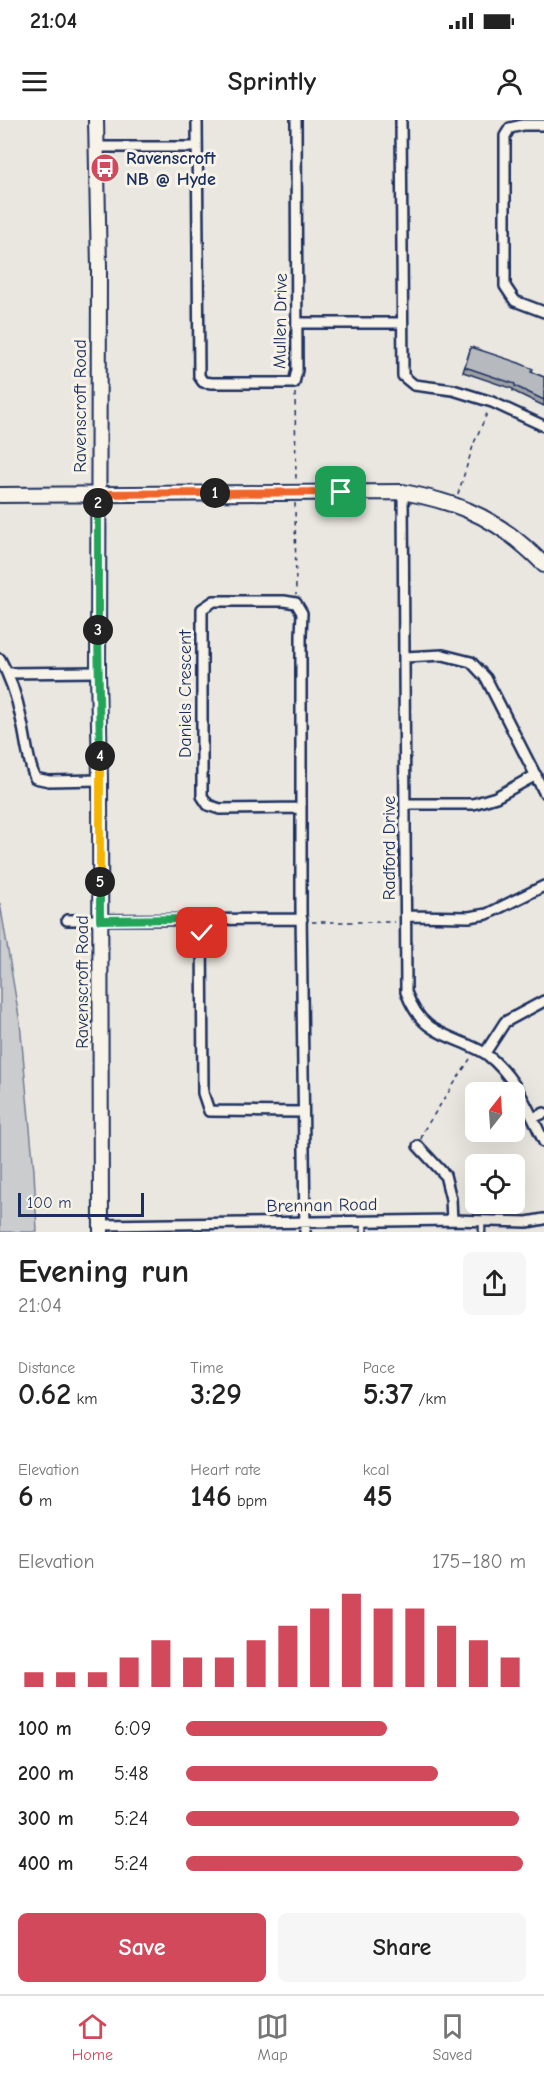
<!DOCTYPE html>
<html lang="en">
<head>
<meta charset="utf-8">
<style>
  :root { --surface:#fff; --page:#f6f6f6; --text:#222; --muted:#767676; --line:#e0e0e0; --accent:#d1495b }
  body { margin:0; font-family:"Comic Neue",sans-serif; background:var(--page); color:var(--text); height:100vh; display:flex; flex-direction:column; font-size:22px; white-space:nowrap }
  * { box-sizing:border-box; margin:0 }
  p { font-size:20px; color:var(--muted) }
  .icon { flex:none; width:33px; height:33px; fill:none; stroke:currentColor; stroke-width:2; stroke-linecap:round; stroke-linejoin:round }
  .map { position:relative; height:1112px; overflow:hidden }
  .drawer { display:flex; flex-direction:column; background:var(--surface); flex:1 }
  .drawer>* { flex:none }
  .needle { width:39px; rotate:17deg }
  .controls { position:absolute; left:465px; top:962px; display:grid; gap:12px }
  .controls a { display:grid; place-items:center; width:60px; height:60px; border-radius:9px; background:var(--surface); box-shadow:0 6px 24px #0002; font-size:30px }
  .scale { position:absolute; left:18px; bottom:15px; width:126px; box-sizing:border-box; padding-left:6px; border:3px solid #1b2f5e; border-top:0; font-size:16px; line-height:21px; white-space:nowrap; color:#1b2f5e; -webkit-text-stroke:4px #f7f3e8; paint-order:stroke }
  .pin { position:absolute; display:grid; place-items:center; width:51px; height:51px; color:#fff; margin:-26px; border-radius:12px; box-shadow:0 3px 9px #0006 }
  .km { position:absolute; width:30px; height:30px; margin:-15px; border-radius:50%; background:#222; color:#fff; font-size:16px; line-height:30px; text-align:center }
  .round { display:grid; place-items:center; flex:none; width:63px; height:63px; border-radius:9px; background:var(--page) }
  .headline { display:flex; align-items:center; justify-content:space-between; height:102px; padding:0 18px }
  h1 { font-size:33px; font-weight:700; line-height:45px }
  .metrics { display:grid; grid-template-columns:repeat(3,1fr); gap:9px; height:102px; padding:6px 18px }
  .metrics div { display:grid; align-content:center }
  .metrics b { font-size:30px; font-weight:700 }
  .metrics small { font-size:16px; font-weight:400 }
  .metrics p { font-size:16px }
  .chart { height:168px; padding:12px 18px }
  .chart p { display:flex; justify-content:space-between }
  .chart svg { width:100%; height:108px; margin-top:6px; stroke:var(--accent); stroke-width:6 }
  .primary-button { display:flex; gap:12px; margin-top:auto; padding:12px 18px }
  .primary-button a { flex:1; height:69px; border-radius:9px; background:var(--accent); color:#fff; font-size:24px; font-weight:700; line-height:69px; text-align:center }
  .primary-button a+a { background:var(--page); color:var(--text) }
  ul { padding:0 18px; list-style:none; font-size:20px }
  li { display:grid; grid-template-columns:96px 72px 1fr; align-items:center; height:45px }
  li i { height:15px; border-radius:8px; background:var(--accent) }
  .status { display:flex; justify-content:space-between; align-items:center; height:42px; padding:0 30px; background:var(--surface); direction:ltr }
  .status svg { height:16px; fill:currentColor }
  header { display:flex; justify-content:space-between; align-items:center; height:78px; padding:0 18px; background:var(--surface); font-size:27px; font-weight:700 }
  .tabs { display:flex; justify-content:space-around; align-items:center; height:84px; border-top:2px solid var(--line); background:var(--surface); font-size:16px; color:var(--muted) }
  .tabs a { display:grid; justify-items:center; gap:3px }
  .tabs .on { color:var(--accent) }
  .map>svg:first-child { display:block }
  .green { fill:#cbcccd; stroke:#737e96; stroke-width:1.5 }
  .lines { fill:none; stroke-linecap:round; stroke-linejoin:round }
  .lane-casing { stroke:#1b2f5e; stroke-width:9 }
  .street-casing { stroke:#1b2f5e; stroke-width:14 }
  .secondary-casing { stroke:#1b2f5e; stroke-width:18 }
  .path { stroke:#1b2f5e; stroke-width:1.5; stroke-dasharray:4.5 4.5; stroke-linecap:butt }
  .lane { stroke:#f7f3e8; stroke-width:4.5 }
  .street { stroke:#f7f3e8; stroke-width:9 }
  .secondary { stroke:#f7f3e8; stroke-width:14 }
  .wall { fill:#9da0a4; stroke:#1b2f5e; stroke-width:1.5 }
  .building { fill:#b6babf; stroke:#1b2f5e; stroke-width:1.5 }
  .split-1-casing { stroke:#fff; stroke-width:12 }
  .split-2-casing { stroke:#fff; stroke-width:12 }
  .split-3-casing { stroke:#fff; stroke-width:12 }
  .split-4-casing { stroke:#fff; stroke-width:12 }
  .split-5-casing { stroke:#fff; stroke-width:12 }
  .split-6-casing { stroke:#fff; stroke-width:12 }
  .split-7-casing { stroke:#fff; stroke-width:12 }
  .split-1 { stroke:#f0652b; stroke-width:8 }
  .split-2 { stroke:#f0652b; stroke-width:8 }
  .split-3 { stroke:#22a559; stroke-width:8 }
  .split-4 { stroke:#22a559; stroke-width:8 }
  .split-5 { stroke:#f5b400; stroke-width:8 }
  .split-6 { stroke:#22a559; stroke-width:8 }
  .split-7 { stroke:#f5b400; stroke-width:8 }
  .labels { text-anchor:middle; stroke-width:6; stroke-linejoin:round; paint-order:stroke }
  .poi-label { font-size:18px; font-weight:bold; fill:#1b2f5e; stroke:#f7f3e8; text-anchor:start }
  .street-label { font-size:18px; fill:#1b2f5e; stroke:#f7f3e8 }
</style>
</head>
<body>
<div class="status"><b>21:04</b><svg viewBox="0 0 49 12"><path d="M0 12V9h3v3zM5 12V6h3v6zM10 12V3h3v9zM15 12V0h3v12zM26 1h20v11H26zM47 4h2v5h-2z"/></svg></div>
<header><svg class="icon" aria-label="menu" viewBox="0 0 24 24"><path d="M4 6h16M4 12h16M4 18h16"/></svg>Sprintly<svg class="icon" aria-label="person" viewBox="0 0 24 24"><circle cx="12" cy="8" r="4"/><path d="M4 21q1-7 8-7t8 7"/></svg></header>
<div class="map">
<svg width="544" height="1112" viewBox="0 0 544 1112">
  <rect width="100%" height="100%" fill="#eae7e0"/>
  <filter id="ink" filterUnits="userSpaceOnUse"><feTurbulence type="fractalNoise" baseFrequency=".0167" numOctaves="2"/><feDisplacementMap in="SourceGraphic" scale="12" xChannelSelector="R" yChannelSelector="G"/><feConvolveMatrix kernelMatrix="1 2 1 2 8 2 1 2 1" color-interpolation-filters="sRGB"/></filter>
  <g filter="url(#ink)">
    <!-- green -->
    <path class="green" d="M0 783 20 903 34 1051 37 1112H0Z"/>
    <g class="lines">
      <!-- lane casing -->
      <g class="lane-casing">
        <path id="lane" d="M364 1101V1112
          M482 1101V1112"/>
      </g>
      <!-- street casing -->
      <g class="street-casing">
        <path id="street" d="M197 0 199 256 203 262 212 263H294L297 250 296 0
          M401 0 403 256 414 265 453 270 492 282 544 306
          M544 5H523L510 8 505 16V166L515 181 544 192
          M97 27H197
          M297 203H402
          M403 372 406 872C419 906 434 911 466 924 473 927 480 930 486 934 515 956 529 990 544 1022
          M405 537 443 535 471 542 486 558 544 672
          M0 539C10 557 17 578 21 598 26 618 27 639 35 658L49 661 100 660
          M8 553 98 552
          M406 684H473L496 677 536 655
          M301 688 220 689 208 685 202 676V489L214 481H284L296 483 302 493 301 515V788L305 1112
          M407 796 469 797 487 794 544 766
          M202 799 203 973 209 991 303 992
          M67 800 302 799
          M485 933 505 902 544 881
          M533 998 544 993
          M418 1026 445 1055 451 1079 452 1100
          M101 1105 452 1100 527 1102 544 1099"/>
      </g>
      <!-- secondary casing -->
      <g class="secondary-casing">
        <path id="secondary" d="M96 0 99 148 98 552 100 660 101 1112
          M0 375 403 372C451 381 488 394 524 426 531 432 538 438 544 445"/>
      </g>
      <!-- path -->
      <path class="path" d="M295 273 296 361
        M458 374 474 323 488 291
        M295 383 296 475
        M312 802H395
        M421 1019 424 1010 470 939"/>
      <!-- lane -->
      <use href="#lane" class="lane"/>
      <!-- street -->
      <use href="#street" class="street"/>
      <!-- secondary -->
      <use href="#secondary" class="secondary"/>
    </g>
    <!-- wall -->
    <path class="wall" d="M471 227 544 257V286L513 271V269L463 252Z"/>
    <!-- building -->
    <path class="building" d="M471 227 519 243 533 249 531 252 544 257V280L515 266V264L465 247Z"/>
  </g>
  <g class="lines" filter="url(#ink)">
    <!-- split-1 casing -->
    <g class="split-1-casing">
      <path id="split-1" d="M215 373 341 372"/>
    </g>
    <!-- split-2 casing -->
    <g class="split-2-casing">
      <path id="split-2" d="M98 383V374L215 373"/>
    </g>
    <!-- split-3 casing -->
    <g class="split-3-casing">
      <path id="split-3" d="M98 383V510"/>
    </g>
    <!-- split-4 casing -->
    <g class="split-4-casing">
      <path id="split-4" d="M98 510 100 636"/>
    </g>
    <!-- split-5 casing -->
    <g class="split-5-casing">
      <path id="split-5" d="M100 636V762"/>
    </g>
    <!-- split-6 casing -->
    <g class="split-6-casing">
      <path id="split-6" d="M100 762V800L189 799"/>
    </g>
    <!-- split-7 casing -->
    <g class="split-7-casing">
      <path id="split-7" d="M189 799H202V813"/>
    </g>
    <!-- split-1 -->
    <use href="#split-1" class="split-1"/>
    <!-- split-2 -->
    <use href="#split-2" class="split-2"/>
    <!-- split-3 -->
    <use href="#split-3" class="split-3"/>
    <!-- split-4 -->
    <use href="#split-4" class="split-4"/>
    <!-- split-5 -->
    <use href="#split-5" class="split-5"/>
    <!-- split-6 -->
    <use href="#split-6" class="split-6"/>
    <!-- split-7 -->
    <use href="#split-7" class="split-7"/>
  </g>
  <!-- icons -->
  <defs>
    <g id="bus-disc" transform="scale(1.5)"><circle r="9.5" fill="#d1495b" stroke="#f7f3e8"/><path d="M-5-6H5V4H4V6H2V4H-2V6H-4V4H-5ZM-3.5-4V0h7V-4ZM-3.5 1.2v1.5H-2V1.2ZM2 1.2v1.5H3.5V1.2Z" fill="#fff"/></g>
  </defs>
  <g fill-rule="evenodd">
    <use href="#bus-disc" x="105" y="48"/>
  </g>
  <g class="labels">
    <!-- poi labels -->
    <g class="poi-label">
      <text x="126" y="44">Ravenscroft<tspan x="126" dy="21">NB @ Hyde</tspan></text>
    </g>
    <!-- street labels -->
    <g class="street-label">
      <text transform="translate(280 201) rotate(-89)" y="6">Mullen Drive</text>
      <text transform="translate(80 286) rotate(-90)" y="6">Ravenscroft Road</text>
      <text transform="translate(185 574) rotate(-90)" y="6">Daniels Crescent</text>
      <text transform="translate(389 728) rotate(-90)" y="6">Radford Drive</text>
      <text transform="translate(82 862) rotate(-90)" y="6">Ravenscroft Road</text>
      <text transform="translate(322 1085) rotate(-1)" y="6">Brennan Road</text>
    </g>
  </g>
</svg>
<div class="controls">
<a><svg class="needle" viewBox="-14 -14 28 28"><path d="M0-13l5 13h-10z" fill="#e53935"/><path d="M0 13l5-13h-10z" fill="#767676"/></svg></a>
<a><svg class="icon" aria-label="locate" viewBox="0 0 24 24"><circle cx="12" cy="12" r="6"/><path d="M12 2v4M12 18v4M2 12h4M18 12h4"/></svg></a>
</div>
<div class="scale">100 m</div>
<div class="pin" style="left:341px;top:372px;background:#1e9e55"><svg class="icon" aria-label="arrive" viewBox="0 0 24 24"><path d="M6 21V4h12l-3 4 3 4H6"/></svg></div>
<div class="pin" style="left:202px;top:813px;background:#d93025"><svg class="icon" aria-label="check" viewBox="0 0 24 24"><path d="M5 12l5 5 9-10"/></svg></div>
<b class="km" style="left:215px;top:373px">1</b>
<b class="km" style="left:98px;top:383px">2</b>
<b class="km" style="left:98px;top:510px">3</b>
<b class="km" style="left:100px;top:636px">4</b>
<b class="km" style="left:100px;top:762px">5</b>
</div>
<section class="drawer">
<div class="headline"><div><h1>Evening run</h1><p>21:04</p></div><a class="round"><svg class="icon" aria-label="share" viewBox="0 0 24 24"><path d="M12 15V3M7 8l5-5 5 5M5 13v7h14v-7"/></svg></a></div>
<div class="metrics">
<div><p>Distance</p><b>0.62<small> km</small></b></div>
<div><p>Time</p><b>3:29</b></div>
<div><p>Pace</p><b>5:37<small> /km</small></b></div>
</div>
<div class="metrics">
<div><p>Elevation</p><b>6<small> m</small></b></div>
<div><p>Heart rate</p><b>146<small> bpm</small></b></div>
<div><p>kcal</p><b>45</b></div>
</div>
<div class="chart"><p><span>Elevation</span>175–180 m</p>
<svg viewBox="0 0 160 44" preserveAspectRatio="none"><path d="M5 44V38M15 44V38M25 44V38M35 44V32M45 44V25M55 44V32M65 44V32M75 44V25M85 44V19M95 44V12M105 44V6M115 44V12M125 44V12M135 44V19M145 44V25M155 44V32"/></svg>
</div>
<ul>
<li><b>100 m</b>6:09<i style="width:59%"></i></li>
<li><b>200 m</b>5:48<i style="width:74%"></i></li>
<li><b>300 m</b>5:24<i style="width:98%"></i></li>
<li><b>400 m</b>5:24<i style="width:99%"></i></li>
</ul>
<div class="primary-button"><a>Save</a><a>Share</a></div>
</section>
<nav class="tabs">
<a class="on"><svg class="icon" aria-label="home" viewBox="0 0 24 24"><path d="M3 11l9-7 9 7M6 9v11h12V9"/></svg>Home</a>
<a><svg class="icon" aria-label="map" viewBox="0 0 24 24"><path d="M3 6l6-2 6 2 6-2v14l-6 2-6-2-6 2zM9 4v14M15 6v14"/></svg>Map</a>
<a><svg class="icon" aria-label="saved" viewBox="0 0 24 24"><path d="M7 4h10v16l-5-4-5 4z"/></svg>Saved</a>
</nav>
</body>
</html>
